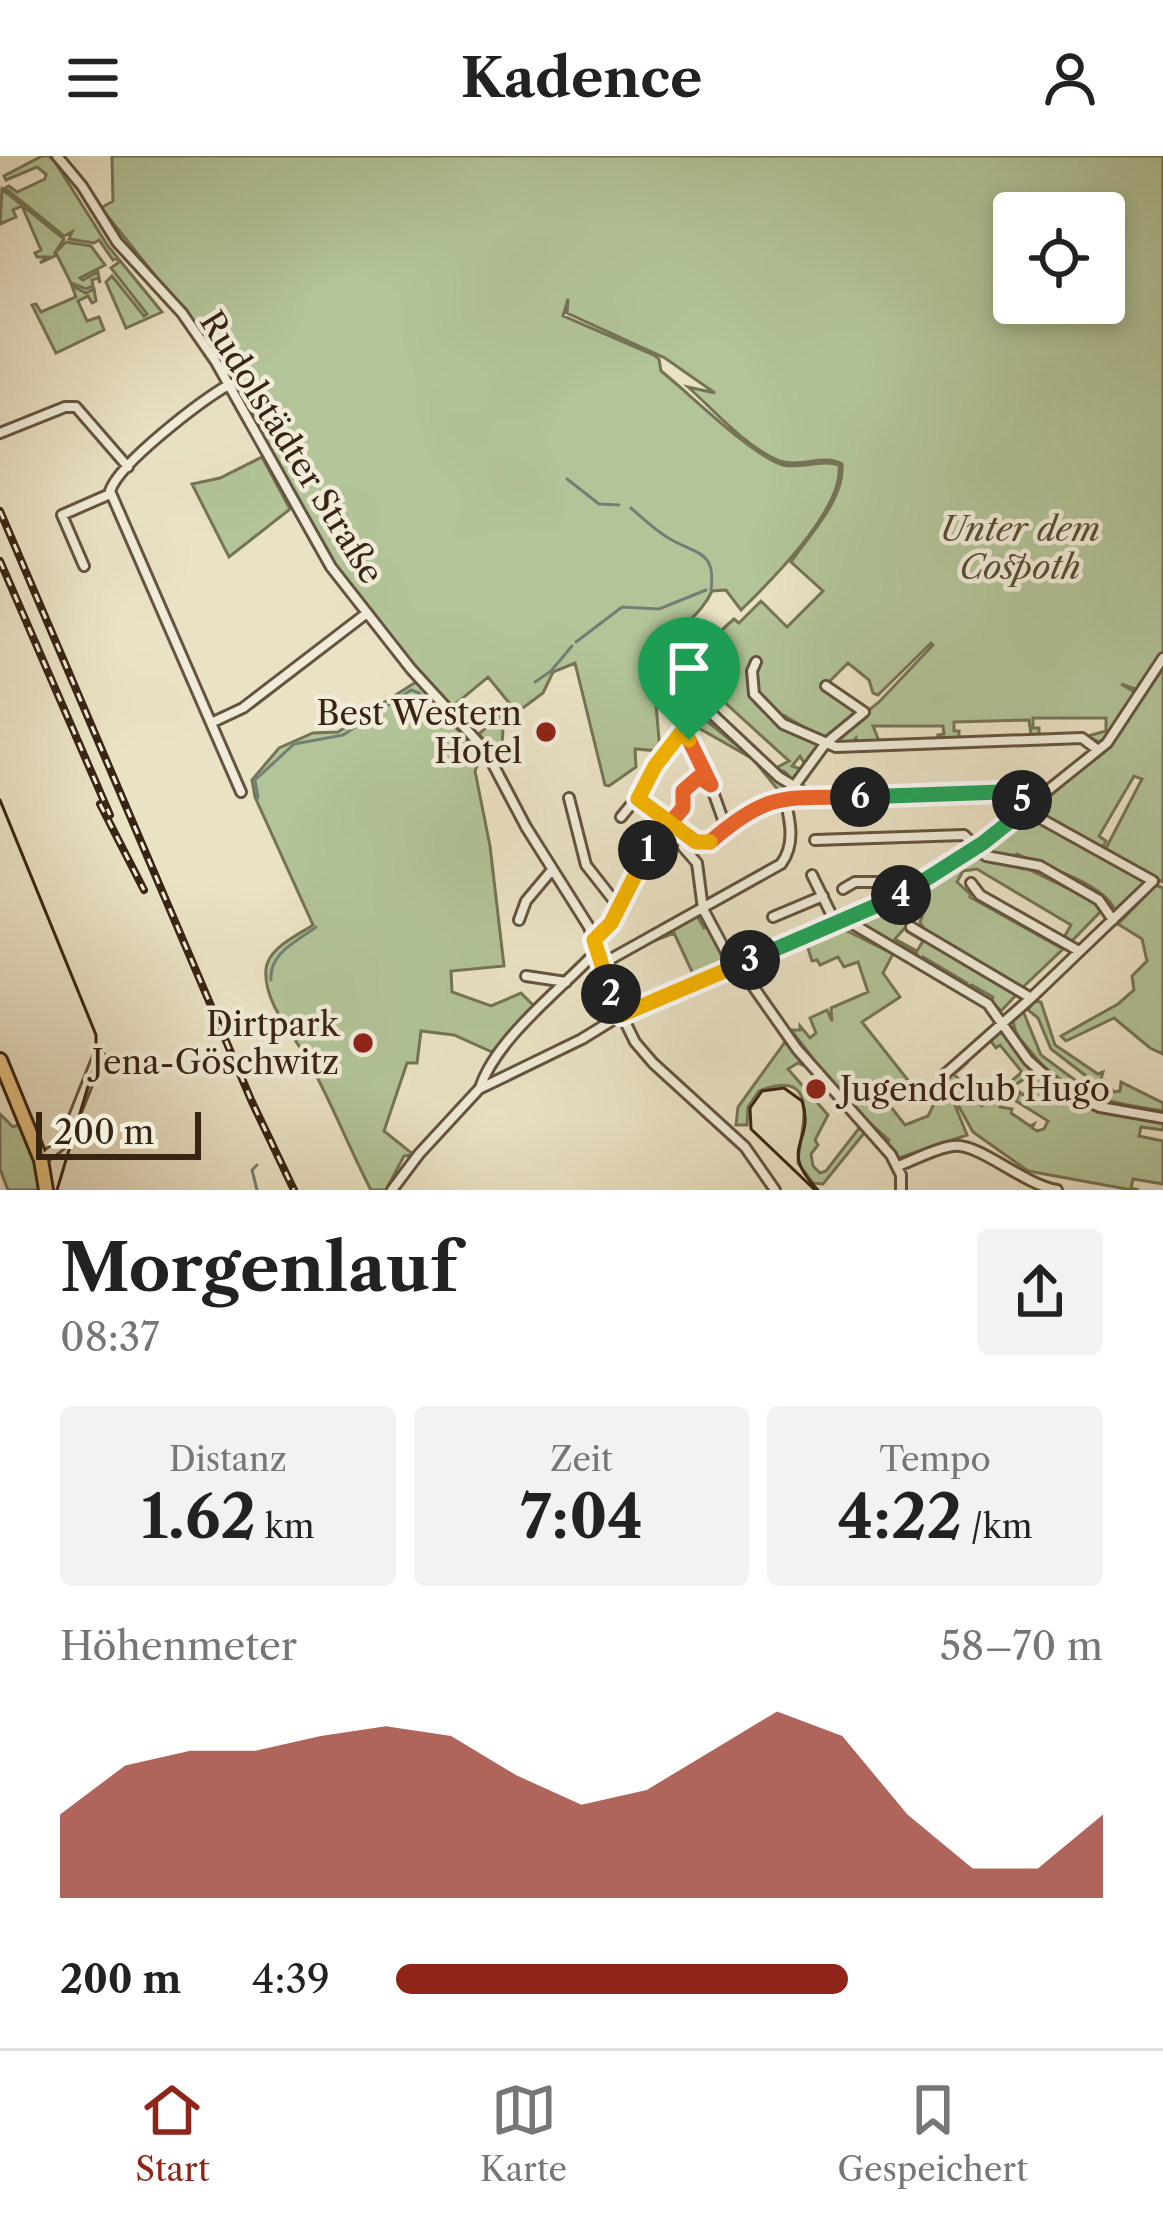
<!DOCTYPE html>
<html lang="de">
<head>
<meta charset="utf-8">
<style>
  :root { --surface:#fff; --page:#f2f2f2; --text:#222; --muted:#767676; --line:#e0e0e0; --accent:#8f2418 }
  body { margin:0; font-family:"Libre Caslon Text",serif; background:var(--page); color:var(--text); height:100vh; display:flex; flex-direction:column; font-size:45px; white-space:nowrap }
  * { box-sizing:border-box; margin:0 }
  p { font-size:39px; color:var(--muted) }
  .icon { flex:none; width:66px; height:66px; fill:none; stroke:currentColor; stroke-width:2; stroke-linecap:round; stroke-linejoin:round }
  .map { position:relative; height:1034px; overflow:hidden }
  .side { display:flex; flex-direction:column; background:var(--surface); flex:1 }
  .side>* { flex:none }
  .controls { position:absolute; left:993px; top:36px; display:grid; gap:24px }
  .controls a { display:grid; place-items:center; width:132px; height:132px; border-radius:12px; background:var(--surface); box-shadow:0 6px 18px #0003; font-size:60px }
  .scale { position:absolute; left:36px; bottom:30px; width:165px; box-sizing:border-box; padding-left:12px; border:6px solid #382413; border-top:0; font-size:33px; line-height:42px; white-space:nowrap; color:#382413; -webkit-text-stroke:9px #f1ecd9; paint-order:stroke }
  .pin { position:absolute; display:grid; place-items:center; width:102px; height:102px; color:#fff; margin:-123px -51px; border-radius:50% 50% 50% 0; rotate:-45deg; box-shadow:0 0 12px #0007 }
  .pin .icon { rotate:45deg }
  .km { position:absolute; width:60px; height:60px; margin:-30px; border-radius:50%; background:#222; color:#fff; font-size:33px; line-height:60px; text-align:center }
  .round { display:grid; place-items:center; flex:none; width:126px; height:126px; border-radius:12px; background:var(--page) }
  .overview { display:flex; align-items:center; justify-content:space-between; height:204px; padding:0 60px }
  h1 { font-size:66px; font-weight:800; line-height:90px }
  .figures { display:grid; grid-template-columns:repeat(3,1fr); gap:18px; height:204px; padding:12px 60px }
  .figures div { display:grid; align-content:center; border-radius:12px; background:var(--page); text-align:center }
  .figures b { font-size:60px; font-weight:800 }
  .figures small { font-size:33px; font-weight:400 }
  .figures p { font-size:33px }
  .chart { height:336px; padding:24px 60px }
  .chart p { display:flex; justify-content:space-between }
  .chart svg { width:100%; height:216px; margin-top:12px; fill:var(--accent); opacity:.7 }
  ul { padding:0 60px; list-style:none; font-size:39px }
  li { display:grid; grid-template-columns:192px 144px 1fr; align-items:center; height:90px }
  li i { height:30px; border-radius:15px; background:var(--accent) }
  header { display:flex; justify-content:space-between; align-items:center; height:156px; padding:0 60px; background:var(--surface); font-size:54px; font-weight:800 }
  .tab-bar { display:flex; justify-content:space-around; align-items:center; height:168px; border-top:3px solid var(--line); background:var(--surface); font-size:33px; color:var(--muted) }
  .tab-bar a { display:grid; justify-items:center; gap:6px }
  .tab-bar .selected { color:var(--accent) }
  .map>svg:first-child { display:block }
  .green { fill:#b2c498; stroke:#757456; stroke-width:3; fill-rule:evenodd }
  .lines { fill:none; stroke-linecap:round; stroke-linejoin:round }
  .stream { stroke:#728073; stroke-width:3 }
  .minor-casing { stroke:#645440; stroke-width:14 }
  .major-casing { stroke:#382413; stroke-width:18 }
  .minor { stroke:#f1ecd9; stroke-width:8 }
  .major { stroke:#e5c182; stroke-width:12 }
  .tram { stroke:#382413; stroke-width:3 }
  .rail-casing { stroke:#382413; stroke-width:8 }
  .rail { stroke:#f1ecd9; stroke-width:3; stroke-dasharray:9; stroke-linecap:butt }
  .split-1-casing { stroke:#fff; stroke-width:24 }
  .split-2-casing { stroke:#fff; stroke-width:24 }
  .split-3-casing { stroke:#fff; stroke-width:24 }
  .split-4-casing { stroke:#fff; stroke-width:24 }
  .split-5-casing { stroke:#fff; stroke-width:24 }
  .split-6-casing { stroke:#fff; stroke-width:24 }
  .split-7-casing { stroke:#fff; stroke-width:24 }
  .split-8-casing { stroke:#fff; stroke-width:24 }
  .split-1 { stroke:#f0652b; stroke-width:15 }
  .split-2 { stroke:#f5b400; stroke-width:15 }
  .split-3 { stroke:#f5b400; stroke-width:15 }
  .split-4 { stroke:#22a559; stroke-width:15 }
  .split-5 { stroke:#22a559; stroke-width:15 }
  .split-6 { stroke:#22a559; stroke-width:15 }
  .split-7 { stroke:#f0652b; stroke-width:15 }
  .split-8 { stroke:#f5b400; stroke-width:15 }
  .poi-dot { fill:#8f2418; stroke:#f1ecd9; stroke-width:4.5 }
  .labels { text-anchor:middle; stroke-width:9; stroke-linejoin:round; paint-order:stroke }
  .street-label { font-size:33px; fill:#382413; stroke:#f1ecd9 }
  .park-label { font-size:33px; font-style:italic; fill:#564c34; stroke:#f1ecd9 }
  .poi-label { font-size:33px; fill:#382413; stroke:#f1ecd9; text-anchor:end }
</style>
</head>
<body>
<header><svg class="icon" aria-label="menu" viewBox="0 0 24 24"><path d="M4 6h16M4 12h16M4 18h16"/></svg>Kadence<svg class="icon" aria-label="person" viewBox="0 0 24 24"><circle cx="12" cy="8" r="4"/><path d="M4 21q1-7 8-7t8 7"/></svg></header>
<div class="map">
<svg width="1163" height="1034" viewBox="0 0 1163 1034">
  <rect width="100%" height="100%" fill="#eae2c5"/>
  <filter id="stains"><feTurbulence type="fractalNoise" baseFrequency=".00167" numOctaves="4"/><feColorMatrix values="0 0 0 0 .2 0 0 0 0 .09 0 0 0 0 .02 0 0 0 .5 -.17"/></filter>
  <radialGradient id="worn" r=".72"><stop offset=".6" stop-color="#630" stop-opacity="0"/><stop offset="1" stop-color="#630" stop-opacity=".3"/></radialGradient>
  <!-- green -->
  <path class="green" d="M42 0H49L55 6 108 90 162 156 126 172 106 126 112 120 144 160 147 158 111 112 119 106 117 102 113 104 99 84 94 87 69 83 72 76 64 80 5 32 9 30 17 36 45 23 46 18 37 11 6 24 4 20Z
    M112 0H1163V500L1141 535 1121 528 1136 537 1104 585 1099 586 1088 580 1106 575V562H1033V572H1039V579H1031L1029 564 954 566V575H959V582L939 583 938 579 944 578 943 570H873L879 585 857 586 856 582 853 586 831 585 879 546 933 489 931 487 878 539 873 537 869 524 848 507 826 529 863 553 826 584 783 559 777 561 750 536 781 571 821 590 806 610 800 600 792 610 804 614 795 627 785 616 776 612 789 605 710 533 705 546 700 545 704 563 790 632 789 638 783 640 753 603 688 566C697 512 691 500 734 463L739 467 761 445 787 471 823 435 791 406C810 378 845 343 842 308 824 297 798 313 777 304 744 289 715 255 688 231L715 237 665 202 567 157 568 143 563 160 654 199 659 203 661 215C689 237 753 301 783 309 802 313 822 303 839 309 844 353 771 425 741 454L726 434 712 435C699 463 680 466 666 493H658L654 525 660 595 635 593 636 611 609 630 605 629 575 507 553 516 543 537 512 560 509 558 503 571 502 591 507 593 493 596 479 578 511 549 488 521 452 551 418 515 335 409 306 364 252 257 218 198 101 52 113 45ZM1014 57H1104V147H1014Z
    M2 33 64 83 54 98 66 86 91 90 105 109 80 122 83 124 98 116 100 127 98 122 92 124 93 130 86 133 71 127 57 99 40 107 47 101H37L35 97 41 94 22 50 13 54 16 61 0 68Z
    M72 130 86 137 94 133 96 145 92 147 88 140 78 145 87 165 99 161 104 174 56 197 32 149 36 148 41 156 76 141Z
    M262 301 290 353 229 401 192 328 220 322Z
    M1163 504V726L1104 696 1142 623 1134 620 1099 680 1106 685 1101 694 1039 658 1037 652 1109 588Z
    M416 526 481 600 475 615 490 690 504 810 451 815 452 836 491 850 521 837 535 851 492 896 454 879 421 875 417 907H407L384 975 414 999 404 1000 386 1034H371C349 992 332 947 309 906 294 879 263 847 266 813 268 792 298 779 313 769L255 641 252 624 279 592 313 577 338 576Z
    M1026 660H1032L1146 727 1116 757C1107 727 1043 711 1017 698L1013 701 989 696V688Z
    M974 702 1028 709V713L1096 746 1102 754 1069 788 1063 783 1071 769 977 713 963 715 957 726 969 737 971 734 970 741 1063 793 1021 833 927 779 920 766 922 761 912 756 909 767 895 783 917 795 923 785 908 776 911 775 1019 836 1001 855 991 845 993 841 972 829 965 831 967 827 923 801 920 805 916 803 917 798 897 786 894 791 858 765 896 748Z
    M1156 729 1163 732V898L1150 892 1114 862 1066 885 1061 880 1118 848 1134 834 1132 820 1147 805 1142 783 1118 768Z
    M697 760 704 772 709 770 727 804 725 808 694 820 674 777 628 795Z
    M841 772 893 798 883 817 900 841 862 866 911 928 887 946 905 969 928 960 934 948 950 937 967 979 899 1002 887 987 889 984 847 947 791 874H800V870L810 882 816 877 810 862 827 854 832 865 831 852 868 836 858 806 844 811 838 801 820 809 817 804 812 805 806 786Z
    M1034 845 1041 846 1055 889 1098 918 1103 916 1100 927 1105 925 1114 936 1120 935 1121 926 1163 947V955C1118 948 1064 940 1031 896 1022 885 1015 880 1013 865L1023 855 1041 899 1083 930 1090 923 1051 893 1038 862 1028 854Z
    M1000 872 1034 916 1015 929 1014 936 1010 933 999 942 1000 951 1012 953 1011 957 1030 970 1034 968 1032 972 1037 975 1044 973 1048 965 1016 945 1020 936 1023 939 1028 935V928L1036 919C1074 951 1115 958 1163 966V974L1141 971 1139 980 1163 985V1028L1133 1023 1131 1032 1139 1034H1132L1028 1015 973 976 944 924 964 904 967 907 954 918 982 950 1022 916 1000 889 996 892 990 884Z
    M785 886 793 889 811 913 798 907 788 913 828 959 815 984 818 989 811 998 813 1010 820 1017 826 1015 860 971 865 976 823 1028 813 1027 798 1007C799 978 825 909 759 935L748 951 747 969H736L738 951Z
    M0 958 13 971 20 968 38 1014 40 1034H8L0 1013Z"/>
  <g class="lines">
    <!-- stream -->
    <path class="stream" d="M567 323 599 348 619 349
      M631 352C644 363 657 376 672 384 699 399 716 396 711 434
      M576 486 622 451 659 453 706 434
      M535 526 551 515 572 490
      M258 642 255 624 294 588 343 579 411 534 419 537 441 562
      M271 824C269 797 296 786 316 771
      M257 1009 252 1014 257 1034"/>
    <!-- minor casing -->
    <g class="minor-casing">
      <path id="minor" d="M57 0 82 30 117 86 182 157 216 206 331 411 411 513 486 595 526 671 589 771 607 829 635 886 653 907 745 991 775 1034
        M230 228C202 244 119 307 110 335L241 636
        M0 277 65 251H76L128 311
        M84 410 62 359 110 338
        M756 506 752 515 754 538 783 568 836 591 1082 582 1098 594
        M711 557 779 621 810 640 1011 637 1036 660 1153 725 1031 842 943 920
        M211 567 243 552 367 457
        M684 575 701 602 726 672
        M792 633 825 588 864 556 826 530
        M569 642 586 709 619 751
        M639 644 651 616 683 574 696 500
        M621 661 635 644 706 688C740 666 760 641 805 640
        M671 666 683 653V635L698 621 710 629
        M689 681 683 691 697 707 703 753 734 811
        M815 684 964 679 986 700 1040 710 1099 744 1113 764
        M812 719 836 768
        M971 727 980 739 1079 795
        M843 733 855 726H886L898 741
        M773 761 823 740
        M519 764 526 745 552 714
        M846 764 988 848 1028 904 1060 933 1100 951 1163 962
        M911 771 1031 842
        M594 784 607 773 667 664
        M609 804 781 708C796 688 790 665 785 642
        M738 809 797 893 891 999 901 1019V1034
        M526 820 566 826
        M480 932C495 885 555 838 589 803L598 800
        M41 1004 64 986 99 898
        M898 1010C915 1004 935 992 953 990 980 987 1022 1028 1057 1034
        M392 1034 419 998 479 933 582 883 634 851 886 747 977 691 1107 587 1163 502"/>
    </g>
    <!-- major casing -->
    <g class="major-casing">
      <path id="major" d="M0 904 41 1004 46 1034"/>
    </g>
    <!-- minor -->
    <use href="#minor" class="minor"/>
    <!-- major -->
    <use href="#major" class="major"/>
    <!-- tram -->
    <path class="tram" d="M0 644 96 879V904L57 1034
      M815 1034 751 973 750 952 762 935 784 932 802 945C816 987 776 991 818 1034"/>
    <!-- rail casing -->
    <g class="rail-casing">
      <path id="rail" d="M0 355 252 946 294 1034
        M0 405 110 659
        M100 648 144 734"/>
    </g>
    <!-- rail -->
    <use href="#rail" class="rail"/>
  </g>
  <g class="lines">
    <!-- split-1 casing -->
    <g class="split-1-casing">
      <path id="split-1" d="M648 694 667 664 671 666 683 652V635L699 621 711 629 689 584"/>
    </g>
    <!-- split-2 casing -->
    <g class="split-2-casing">
      <path id="split-2" d="M611 838 594 784 611 767 648 694"/>
    </g>
    <!-- split-3 casing -->
    <g class="split-3-casing">
      <path id="split-3" d="M611 838 621 859 750 804"/>
    </g>
    <!-- split-4 casing -->
    <g class="split-4-casing">
      <path id="split-4" d="M750 804 901 739"/>
    </g>
    <!-- split-5 casing -->
    <g class="split-5-casing">
      <path id="split-5" d="M901 739 983 687 1028 651 1022 644"/>
    </g>
    <!-- split-6 casing -->
    <g class="split-6-casing">
      <path id="split-6" d="M860 641 1001 636 1011 637 1022 644"/>
    </g>
    <!-- split-7 casing -->
    <g class="split-7-casing">
      <path id="split-7" d="M710 686C771 633 786 643 860 641"/>
    </g>
    <!-- split-8 casing -->
    <g class="split-8-casing">
      <path id="split-8" d="M689 584 683 574 655 610 638 643 696 686H710"/>
    </g>
    <!-- split-1 -->
    <use href="#split-1" class="split-1"/>
    <!-- split-2 -->
    <use href="#split-2" class="split-2"/>
    <!-- split-3 -->
    <use href="#split-3" class="split-3"/>
    <!-- split-4 -->
    <use href="#split-4" class="split-4"/>
    <!-- split-5 -->
    <use href="#split-5" class="split-5"/>
    <!-- split-6 -->
    <use href="#split-6" class="split-6"/>
    <!-- split-7 -->
    <use href="#split-7" class="split-7"/>
    <!-- split-8 -->
    <use href="#split-8" class="split-8"/>
  </g>
  <!-- markers -->
  <g class="poi-dot">
    <circle cx="546" cy="576" r="12"/>
    <circle cx="363" cy="887" r="12"/>
    <circle cx="816" cy="933" r="12"/>
  </g>
  <g class="labels">
    <!-- street labels -->
    <g class="street-label">
      <text transform="translate(292 291) rotate(58)" y="12">Rudolstädter Straße</text>
    </g>
    <!-- park labels -->
    <g class="park-label">
      <text x="1020" y="385">Unter dem<tspan x="1020" dy="38">Cospoth</tspan></text>
    </g>
    <!-- poi labels -->
    <g class="poi-label">
      <text x="522" y="569">Best Western<tspan x="522" dy="38">Hotel</tspan></text>
      <text x="339" y="880">Dirtpark<tspan x="339" dy="38">Jena-Göschwitz</tspan></text>
      <text x="840" y="945" text-anchor="start">Jugendclub Hugo</text>
    </g>
  </g>
  <rect width="100%" height="100%" filter="url(#stains)"/>
  <rect width="100%" height="100%" fill="url(#worn)"/>
</svg>
<div class="controls">
<a><svg class="icon" aria-label="locate" viewBox="0 0 24 24"><circle cx="12" cy="12" r="6"/><path d="M12 2v4M12 18v4M2 12h4M18 12h4"/></svg></a>
</div>
<div class="scale">200 m</div>
<div class="pin" style="left:689px;top:584px;background:#1e9e55"><svg class="icon" aria-label="arrive" viewBox="0 0 24 24"><path d="M6 21V4h12l-3 4 3 4H6"/></svg></div>
<b class="km" style="left:648px;top:694px">1</b>
<b class="km" style="left:611px;top:838px">2</b>
<b class="km" style="left:750px;top:804px">3</b>
<b class="km" style="left:901px;top:739px">4</b>
<b class="km" style="left:1022px;top:644px">5</b>
<b class="km" style="left:860px;top:641px">6</b>
</div>
<section class="side">
<div class="overview"><div><h1>Morgenlauf</h1><p>08:37</p></div><a class="round"><svg class="icon" aria-label="share" viewBox="0 0 24 24"><path d="M12 15V3M7 8l5-5 5 5M5 13v7h14v-7"/></svg></a></div>
<div class="figures">
<div><p>Distanz</p><b>1.62<small> km</small></b></div>
<div><p>Zeit</p><b>7:04</b></div>
<div><p>Tempo</p><b>4:22<small> /km</small></b></div>
</div>
<div class="chart"><p><span>Höhenmeter</span>58–70 m</p>
<svg viewBox="0 0 160 44" preserveAspectRatio="none"><path d="M0 44V27L10 17L20 14L30 14L40 11L50 9L60 11L70 19L80 25L90 22L100 14L110 6L120 11L130 27L140 38L150 38L160 27V44z"/></svg>
</div>
<ul>
<li><b>200 m</b>4:39<i style="width:64%"></i></li>
</ul>
</section>
<nav class="tab-bar">
<a class="selected"><svg class="icon" aria-label="home" viewBox="0 0 24 24"><path d="M3 11l9-7 9 7M6 9v11h12V9"/></svg>Start</a>
<a><svg class="icon" aria-label="map" viewBox="0 0 24 24"><path d="M3 6l6-2 6 2 6-2v14l-6 2-6-2-6 2zM9 4v14M15 6v14"/></svg>Karte</a>
<a><svg class="icon" aria-label="saved" viewBox="0 0 24 24"><path d="M7 4h10v16l-5-4-5 4z"/></svg>Gespeichert</a>
</nav>
</body>
</html>
